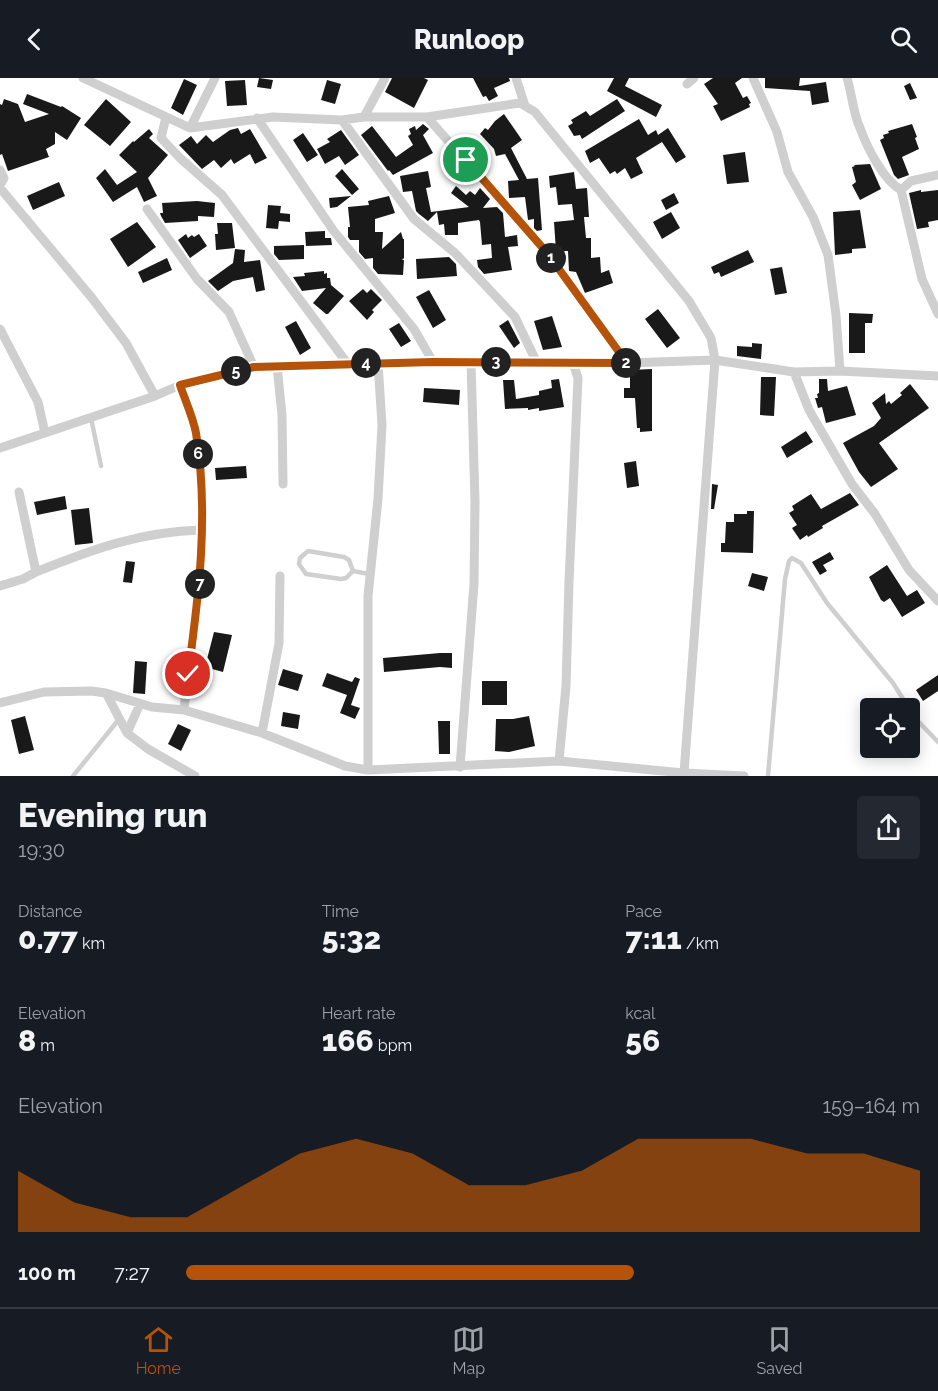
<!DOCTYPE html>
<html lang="en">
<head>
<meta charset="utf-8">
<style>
  :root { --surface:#171b24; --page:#242831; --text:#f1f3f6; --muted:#9ea1a6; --line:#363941; --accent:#b45309 }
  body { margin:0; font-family:Raleway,sans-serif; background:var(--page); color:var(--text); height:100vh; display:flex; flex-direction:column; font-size:22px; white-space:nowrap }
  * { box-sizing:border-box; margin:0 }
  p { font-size:20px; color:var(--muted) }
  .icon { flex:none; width:33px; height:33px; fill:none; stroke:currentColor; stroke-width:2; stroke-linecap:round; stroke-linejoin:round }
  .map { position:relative; height:698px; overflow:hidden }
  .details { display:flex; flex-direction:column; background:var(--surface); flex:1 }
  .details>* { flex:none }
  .buttons { position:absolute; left:860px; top:620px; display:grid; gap:12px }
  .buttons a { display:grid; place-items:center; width:60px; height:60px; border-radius:6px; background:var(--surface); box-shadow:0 3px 15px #0003; font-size:30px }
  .pin { position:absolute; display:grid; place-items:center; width:51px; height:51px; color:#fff; margin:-26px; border:3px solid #fff; border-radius:50%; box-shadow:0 2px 6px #0007 }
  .km { position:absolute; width:30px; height:30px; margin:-15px; border-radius:50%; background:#222; color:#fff; font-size:16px; line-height:30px; text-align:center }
  .round { display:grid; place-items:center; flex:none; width:63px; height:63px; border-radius:6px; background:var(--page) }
  .headline { display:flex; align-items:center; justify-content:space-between; height:102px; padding:0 18px }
  h1 { font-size:33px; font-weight:800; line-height:45px }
  .stats { display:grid; grid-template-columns:repeat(3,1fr); gap:9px; height:102px; padding:6px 18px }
  .stats div { display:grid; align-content:center }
  .stats b { font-size:30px; font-weight:800 }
  .stats small { font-size:16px; font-weight:400 }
  .stats p { font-size:16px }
  .chart { height:168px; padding:12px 18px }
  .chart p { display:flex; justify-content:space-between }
  .chart svg { width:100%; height:108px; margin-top:6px; fill:var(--accent); opacity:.7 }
  ul { padding:0 18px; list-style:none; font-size:20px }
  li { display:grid; grid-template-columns:96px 72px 1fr; align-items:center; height:45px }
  li i { height:15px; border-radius:8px; background:var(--accent) }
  header { display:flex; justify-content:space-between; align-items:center; height:78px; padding:0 18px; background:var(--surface); font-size:27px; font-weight:800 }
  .tab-bar { display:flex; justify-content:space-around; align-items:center; height:84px; border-top:2px solid var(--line); background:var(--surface); font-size:16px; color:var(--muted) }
  .tab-bar a { display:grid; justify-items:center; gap:3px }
  .tab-bar .on { color:var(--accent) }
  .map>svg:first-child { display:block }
  .building { fill:#191919 }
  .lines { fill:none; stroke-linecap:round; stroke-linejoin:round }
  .lane { stroke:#cfcfcf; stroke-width:4.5 }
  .street { stroke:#cfcfcf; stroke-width:9 }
  .route-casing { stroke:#fff; stroke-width:12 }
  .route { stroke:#b45309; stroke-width:8 }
</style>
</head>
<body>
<header><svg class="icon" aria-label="back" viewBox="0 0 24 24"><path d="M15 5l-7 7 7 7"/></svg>Runloop<svg class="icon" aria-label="search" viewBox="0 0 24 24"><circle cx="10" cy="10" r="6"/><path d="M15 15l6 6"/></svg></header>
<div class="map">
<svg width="938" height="698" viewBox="0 0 938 698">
  <rect width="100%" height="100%" fill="#fff"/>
  <!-- building -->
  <path class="building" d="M259 0 273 2 271 11 257 9Z
    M392 0H424L428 2 414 30 385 14Z
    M473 0H509L510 3 494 10 498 18 489 23 486 18 483 19Z
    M614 0H629L625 8 662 27 656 39 607 13Z
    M713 0H742L735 5 743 20 747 18 751 25 749 26 750 29 721 43 713 28 718 26 704 6Z
    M765 0H800L799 8 826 4 829 24 812 27 810 13 765 10Z
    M184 1 197 7 183 37 171 30Z
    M245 2 247 27 227 28 225 3Z
    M327 2 341 6 335 26 321 22Z
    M910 5 917 20 910 22 904 8Z
    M27 16 61 29 62 28 81 40 67 62 55 54V66L46 71 49 79 8 93 2 76 0 77V26L2 27 4 21 18 26 25 44 49 36 23 26Z
    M106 21 131 44 110 68 84 47Z
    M617 21 625 33 582 61 580 57 574 58 568 48 573 45 571 42 586 33 590 38Z
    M504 36 522 62 511 70 527 101 538 100 542 152 537 153 534 150V141L528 142 525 119 509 120 508 103 519 102 505 76 496 78 494 71 480 56 485 50 488 52 495 43Z
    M639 41 648 57 656 52 658 57 668 50 686 79 676 85 662 64 636 80 643 95 631 101 625 90 617 96 615 93 610 96 599 80 590 85 585 73Z
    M423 46 429 51 423 57 433 75 393 97 389 92 388 93 361 57 372 48 396 79 413 67 408 58 411 56 409 51 415 48 416 52Z
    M912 46 917 59 915 60 919 71 902 79 909 97 898 101 894 97 880 62 884 60 883 57 889 55 888 53Z
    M238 50 241 56 250 51 267 80 255 86 250 76 234 86 231 81 221 90 214 82 202 91 179 67 191 58 197 66 206 57 213 64 230 52Z
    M149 51 153 56 149 60 168 77 148 100 157 118 144 124 137 109 113 124 96 100 105 91 117 107 137 94 119 77 133 63 134 64Z
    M341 52 359 77 345 87 339 78 325 86 317 71 330 64 327 61Z
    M303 55 318 77 307 84 293 62Z
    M745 74 749 104 727 106 723 77Z
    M870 86 881 111 860 122 852 107 856 104 852 89 855 88 854 87Z
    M342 91 359 111 352 117 335 98Z
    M428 93 431 109 426 110 431 134 469 129 451 115 456 108 466 117 470 113 475 117 480 110 490 121 483 130 497 129 503 135 505 159 517 157 518 168 508 169 512 192 484 196 478 189 477 182 492 180 491 166 482 167 480 144 479 142 458 145V157H445L444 146 439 147 437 134 428 143 419 136 416 133 412 113 403 114 400 98Z
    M574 94 576 111 587 110 589 139H584L586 160H591V180L600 179 601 195 609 192 613 205 585 215 576 194 569 193 568 173H556L554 144 574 142 572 126 558 127 556 109 550 110 549 98Z
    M59 104 65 118 33 132 27 118Z
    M921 112V114L938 112V142L928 144 929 149 917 151 909 115Z
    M674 115 679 125 666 132 661 122Z
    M351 118 337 129 330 130 329 120Z
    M389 118 395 135 375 141V154H383L382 171 401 154 403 161H404V180L402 182H404L403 197 378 196 373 190V180L365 181 359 174V162H350L348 159V149H350L348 129 369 127 368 123Z
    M197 123 215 125 214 139 198 138V143L165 145 161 138 160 135H163L162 125Z
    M268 127 281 128 280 135 290 136V144L279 143 278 151 266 150Z
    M860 132 866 170 852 171V175L835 177 833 134Z
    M671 134 680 150 662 161 653 144Z
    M137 144 156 169 128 189 110 161Z
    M217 145H232L235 170 216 172 215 156H218Z
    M325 153V160H331L332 167 306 168 305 154Z
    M186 156 188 160 192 157 194 159 199 156 207 168 190 180 178 162Z
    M304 167V181L279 182 274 176V168Z
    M235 171 245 172 244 184 260 182 265 212 256 214 253 199 233 203 218 213 208 203 233 185Z
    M748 172 754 184 721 199 719 194 714 196 711 189Z
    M449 179 456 186 457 198 417 201 416 181Z
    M167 180 172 192 143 205 138 194Z
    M782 189 787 215 775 217 770 191Z
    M324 193V196L327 195V200H330L331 207 344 218 328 236H326L313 225 326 210 302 213 293 199 305 198 304 195Z
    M363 211 367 215 371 211 382 222 372 232 374 234 367 242 349 223Z
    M429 212 446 242 433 250 416 219Z
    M658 231 680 260 667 270 645 241Z
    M849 235 873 236 872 245H865V275H849Z
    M552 238 562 269 543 272 534 243Z
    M508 242 520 265 514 270 499 248Z
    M296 243 311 270 300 277 285 249Z
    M399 245 411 263 401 269 389 251Z
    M752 265 762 266 761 281 737 278V268L752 269Z
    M652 291V353L640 354V350H637L635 320H624V310H630V292Z
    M761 299H776L774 338 760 337Z
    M559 301 564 329 539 333V330L528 332V330L505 331 503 302H514L516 321 539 317V313L552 310 551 302Z
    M819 301H827L828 313 847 308 856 337 826 345 822 329 818 330 815 320H818L817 316 819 315Z
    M910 306 929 330 879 365 898 391 871 409 859 394 843 365 874 348 881 340 872 325 885 315 886 326 889 323 891 326 902 317 900 315Z
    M424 310 460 312 459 327 423 324Z
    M806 353 813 364 787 380 781 369Z
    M636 383 639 408 627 410 624 385Z
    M246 388 247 400 216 402 215 390Z
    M712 406 718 407 714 431H711Z
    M850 415 859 427 822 448 823 450 808 459 807 457 800 462 792 450 797 447 789 435 794 432 792 428 811 416 821 431Z
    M65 418 67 431 37 437 34 424Z
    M89 430 93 465 75 467 71 432Z
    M747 433H754L753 475 721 474V465H725L726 444H734V436H747Z
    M830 474 834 481 823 487 827 493 820 497 812 484Z
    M126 483 135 484 132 505 123 504Z
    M887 487 907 518 917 512 925 525 902 539 890 520 884 524 881 522 869 499Z
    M752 495 768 499 764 513 748 508Z
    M214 554 232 557 223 594 205 589Z
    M440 575H452V590L440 589 384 594 383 580Z
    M135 583 147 584 145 616 133 615Z
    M283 591 303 597 298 613 278 607Z
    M327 595 352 604 355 599 360 601 351 627 360 630 355 641 340 635 347 617 322 608Z
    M938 597V613L923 623 916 612Z
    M482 603H507V627H482Z
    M283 634 300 637 298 651 281 648Z
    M25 638 34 672 19 676 11 642Z
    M529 638 535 668 509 674 495 673 496 641H513Z
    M438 643H450V676H439Z
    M178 646 191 652 181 673 168 666Z"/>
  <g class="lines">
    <!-- lane -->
    <path class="lane" d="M91 340 101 388
      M353 493 349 482 344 479 308 473 300 480 299 486 306 496 341 501 346 500 353 493 369 496
      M73 698 120 640
      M768 698 785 501 789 483 792 480 801 485 827 525 893 605 915 640 938 664"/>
    <!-- street -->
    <path class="street" d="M83 0 190 50 273 39 342 42 364 39H427L520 25 535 34 689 223 711 260 715 282 684 695 681 698
      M516 0 525 28
      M753 0 777 54 788 94 813 139 828 177 836 237 840 293
      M847 0C852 16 853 35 860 50 867 69 883 102 901 112
      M687 6 694 0
      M166 39 161 60 180 80 222 117 347 285
      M364 39 385 0
      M427 39 548 176 627 285
      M257 40 333 152 414 251 433 284
      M342 42 414 141 455 175 515 239 537 285
      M190 50 215 0
      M0 92 4 100 0 107
      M938 97 911 103 901 112 922 201 938 236
      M0 110 92 220 126 265 155 318
      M147 131 197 201 229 234 254 289
      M0 251 38 324 45 355
      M277 288 282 337 283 406
      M794 294 809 332 852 406 875 436 909 492 938 523
      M180 307C185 322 193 339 196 355 212 448 193 540 184 632
      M0 370 155 318 180 307 254 289 347 285H627L715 282 794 294 840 293 938 298
      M36 494C93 471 139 454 201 452
      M0 508 23 501 36 494 19 414
      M106 615 127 655 148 671 195 698
      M0 625 44 614 91 613 106 615 152 629 184 632 262 655 345 688 368 692 559 683 684 695 744 698
      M127 655 140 626
      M262 655 279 565 280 498
      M559 683 566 608 569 504 578 300 573 285
      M460 689 474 506 475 424 471 284
      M368 692V518L378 421 382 347 378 285"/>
  </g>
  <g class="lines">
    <!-- route casing -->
    <g class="route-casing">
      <path id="route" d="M188 596C199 517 209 435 196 355 193 339 185 322 180 307L254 289 433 284 627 285 548 176 466 82"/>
    </g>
    <!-- route -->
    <use href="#route" class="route"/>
  </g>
</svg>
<div class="buttons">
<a><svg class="icon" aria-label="locate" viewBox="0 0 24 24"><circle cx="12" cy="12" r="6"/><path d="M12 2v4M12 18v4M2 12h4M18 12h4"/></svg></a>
</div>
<div class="pin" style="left:466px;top:82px;background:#1e9e55"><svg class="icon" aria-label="arrive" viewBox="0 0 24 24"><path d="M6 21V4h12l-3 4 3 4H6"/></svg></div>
<div class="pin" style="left:188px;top:596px;background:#d93025"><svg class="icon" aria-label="check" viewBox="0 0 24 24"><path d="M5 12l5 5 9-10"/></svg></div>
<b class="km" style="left:551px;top:180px">1</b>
<b class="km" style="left:626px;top:285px">2</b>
<b class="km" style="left:496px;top:284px">3</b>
<b class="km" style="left:366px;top:285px">4</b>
<b class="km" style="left:236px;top:293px">5</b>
<b class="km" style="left:198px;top:376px">6</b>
<b class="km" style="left:200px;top:506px">7</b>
</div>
<section class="details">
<div class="headline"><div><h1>Evening run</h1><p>19:30</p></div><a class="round"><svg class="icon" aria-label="share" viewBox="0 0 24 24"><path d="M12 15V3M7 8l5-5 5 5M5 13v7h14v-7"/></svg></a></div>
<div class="stats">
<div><p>Distance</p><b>0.77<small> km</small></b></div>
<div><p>Time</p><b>5:32</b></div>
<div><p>Pace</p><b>7:11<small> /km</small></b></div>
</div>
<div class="stats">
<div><p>Elevation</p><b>8<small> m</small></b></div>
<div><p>Heart rate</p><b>166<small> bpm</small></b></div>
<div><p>kcal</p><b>56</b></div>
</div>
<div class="chart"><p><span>Elevation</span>159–164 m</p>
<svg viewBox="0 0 160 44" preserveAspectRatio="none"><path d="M0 44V19L10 32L20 38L30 38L40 25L50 12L60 6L70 12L80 25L90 25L100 19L110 6L120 6L130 6L140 12L150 12L160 19V44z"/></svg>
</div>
<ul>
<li><b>100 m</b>7:27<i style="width:61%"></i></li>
</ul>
</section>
<nav class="tab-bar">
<a class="on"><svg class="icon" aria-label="home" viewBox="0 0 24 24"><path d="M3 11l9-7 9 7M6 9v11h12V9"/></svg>Home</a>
<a><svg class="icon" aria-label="map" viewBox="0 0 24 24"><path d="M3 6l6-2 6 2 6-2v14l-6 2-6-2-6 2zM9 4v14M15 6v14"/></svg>Map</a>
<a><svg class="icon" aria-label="saved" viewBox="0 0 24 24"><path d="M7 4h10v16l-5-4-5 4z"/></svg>Saved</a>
</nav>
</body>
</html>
